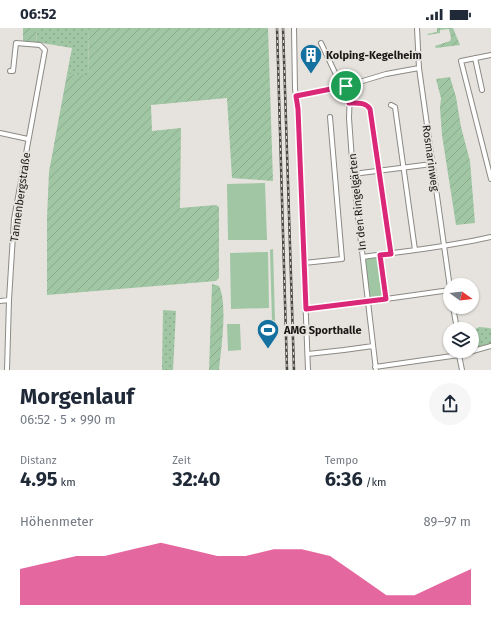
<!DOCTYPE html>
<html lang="de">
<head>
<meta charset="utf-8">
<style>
  :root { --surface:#fff; --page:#f6f6f7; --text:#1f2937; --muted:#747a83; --accent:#db2777 }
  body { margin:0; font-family:"Fira Sans",sans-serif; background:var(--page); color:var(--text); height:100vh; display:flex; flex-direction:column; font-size:15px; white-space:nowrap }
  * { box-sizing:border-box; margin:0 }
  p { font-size:13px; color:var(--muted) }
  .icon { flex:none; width:22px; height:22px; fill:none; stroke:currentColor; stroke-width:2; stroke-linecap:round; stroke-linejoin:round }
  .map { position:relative; height:342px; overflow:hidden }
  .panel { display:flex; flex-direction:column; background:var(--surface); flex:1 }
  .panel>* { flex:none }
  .needle { width:26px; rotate:104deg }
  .controls { position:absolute; left:443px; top:250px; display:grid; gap:8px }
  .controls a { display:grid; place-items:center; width:36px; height:36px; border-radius:50%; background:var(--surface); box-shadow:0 1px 3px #0004; font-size:20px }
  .pin { position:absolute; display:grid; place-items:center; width:34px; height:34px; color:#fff; margin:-17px; border:2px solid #fff; border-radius:50%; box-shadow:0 1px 4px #0007 }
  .round { display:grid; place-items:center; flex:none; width:42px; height:42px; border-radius:21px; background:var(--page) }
  .summary { display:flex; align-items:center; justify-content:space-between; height:68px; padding:0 20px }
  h1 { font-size:22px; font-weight:700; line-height:30px }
  .stats { display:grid; grid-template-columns:repeat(3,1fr); gap:6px; height:68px; padding:4px 20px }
  .stats div { display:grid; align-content:center }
  .stats b { font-size:20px; font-weight:700 }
  .stats small { font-size:11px; font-weight:400 }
  .stats p { font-size:11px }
  .chart { height:112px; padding:8px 20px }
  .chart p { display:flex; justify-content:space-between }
  .chart svg { width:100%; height:72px; margin-top:4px; fill:var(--accent); opacity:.7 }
  .status { display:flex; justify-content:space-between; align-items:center; height:28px; padding:0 20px; background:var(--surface); direction:ltr }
  .status svg { height:11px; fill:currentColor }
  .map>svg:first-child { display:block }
  .grass { fill:url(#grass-dots) }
  .park { fill:#a0c6a3 }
  .garden { fill:url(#garden-furrows) }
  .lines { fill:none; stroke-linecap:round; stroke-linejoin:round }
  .minor-casing { stroke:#8c8a85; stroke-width:6 }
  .minor { stroke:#fff; stroke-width:4 }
  .rail-casing { stroke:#474643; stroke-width:2.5 }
  .rail { stroke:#e6e3de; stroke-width:1; stroke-dasharray:3; stroke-linecap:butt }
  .route-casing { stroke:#fff; stroke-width:8 }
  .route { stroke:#db2777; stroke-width:5 }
  .labels { text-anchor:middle; stroke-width:4; stroke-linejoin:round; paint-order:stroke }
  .poi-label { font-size:11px; font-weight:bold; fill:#191816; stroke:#e6e3de; text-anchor:start }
  .street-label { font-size:11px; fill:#191816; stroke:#e6e3de }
</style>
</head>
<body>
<div class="status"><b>06:52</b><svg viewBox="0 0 49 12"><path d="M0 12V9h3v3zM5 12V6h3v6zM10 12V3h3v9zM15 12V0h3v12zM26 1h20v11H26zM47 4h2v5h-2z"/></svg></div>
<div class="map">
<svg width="491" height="342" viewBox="0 0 491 342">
  <defs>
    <pattern id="grass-dots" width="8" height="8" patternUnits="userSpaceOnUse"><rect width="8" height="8" fill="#a0c6a3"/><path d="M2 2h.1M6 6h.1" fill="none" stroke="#89a98c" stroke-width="1.8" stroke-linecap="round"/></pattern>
    <pattern id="garden-furrows" width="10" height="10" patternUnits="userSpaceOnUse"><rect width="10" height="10" fill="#a0c6a3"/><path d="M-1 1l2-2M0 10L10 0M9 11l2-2" fill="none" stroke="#89a98c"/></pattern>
  </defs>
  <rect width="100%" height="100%" fill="#e6e3de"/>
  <!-- grass -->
  <path class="grass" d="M37 0H88L89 48 67 46 72 20 36 14Z
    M163 282 176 283 173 342H162Z
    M479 299 490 300 491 301V316L472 321V303Z"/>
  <!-- park -->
  <path class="park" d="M265 155 267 212H228L227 156Z
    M273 221 275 293H272L270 222Z
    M268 224 269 280 231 281 230 225Z
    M380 227 386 271 368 273 363 229Z
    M227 296H240L241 322 228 323Z"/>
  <!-- garden -->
  <path class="garden" d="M23 0H37L36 14 23 13Z
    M88 0H268L273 153 232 150 227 70 151 77 152 103 181 100 180 180 216 177 219 179V250L216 253 47 267V190L49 144 67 46 89 47Z
    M437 0H453L460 17 436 20 435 18 450 13 451 10 449 1 440 2V5L428 7 427 6 437 4Z
    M450 49 456 69 461 99 470 133 475 195 456 197 442 107 440 80 441 70 436 51Z
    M212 256 219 258C228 276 221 321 219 342H209Z"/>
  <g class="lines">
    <!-- minor casing -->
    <g class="minor-casing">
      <path id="minor" d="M294 0 295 61 298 81 308 342
        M417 0 419 40 450 260
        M321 15 339 53C341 57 346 58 350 62L349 90 353 146 376 342
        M491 27 461 33 491 151
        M475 30 482 62
        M296 68 346 58 386 46 419 40
        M349 75C357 75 366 74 370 81L391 226
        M391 77 395 79 415 222
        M0 105 28 111
        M353 146 432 136
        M380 227 386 271
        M363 229C405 223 449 219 491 209
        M304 235 342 231 330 89
        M0 273 9 272
        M453 279 457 301
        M306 281 386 271 450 262
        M308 326 344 322 373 318
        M459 327 462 342
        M375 339 459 327 491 318
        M7 342 9 272 14 191 45 22 40 17 16 15 13 43H10"/>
    </g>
    <!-- minor -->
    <use href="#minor" class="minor"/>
    <!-- rail casing -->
    <g class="rail-casing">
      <path id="rail" d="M277 0 287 342
        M283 0 294 342"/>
    </g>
    <!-- rail -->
    <use href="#rail" class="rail"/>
  </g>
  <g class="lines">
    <!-- route casing -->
    <g class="route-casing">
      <path id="route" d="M346 58 350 62 349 75C357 75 366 74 370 81L391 226 380 227 386 271 306 281 298 81 296 68Z"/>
    </g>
    <!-- route -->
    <use href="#route" class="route"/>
  </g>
  <!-- icons -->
  <defs>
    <g id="building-pin" transform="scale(1.15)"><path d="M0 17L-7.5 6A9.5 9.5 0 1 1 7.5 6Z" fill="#14709f" stroke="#e6e3de"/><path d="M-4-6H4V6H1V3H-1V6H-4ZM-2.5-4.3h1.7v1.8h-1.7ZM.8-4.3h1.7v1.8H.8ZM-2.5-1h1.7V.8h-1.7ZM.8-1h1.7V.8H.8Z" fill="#fff"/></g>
    <g id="stadium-pin" transform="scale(1.15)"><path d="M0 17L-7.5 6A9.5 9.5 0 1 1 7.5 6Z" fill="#14709f" stroke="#e6e3de"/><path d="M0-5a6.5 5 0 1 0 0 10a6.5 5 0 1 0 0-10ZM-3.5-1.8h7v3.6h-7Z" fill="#fff"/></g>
  </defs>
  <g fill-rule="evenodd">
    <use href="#building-pin" x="311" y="27"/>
    <use href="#stadium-pin" x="268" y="302"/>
  </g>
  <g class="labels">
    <!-- poi labels -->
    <g class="poi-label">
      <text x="326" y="31">Kolping-Kegelheim</text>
      <text x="284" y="306">AMG Sporthalle</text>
    </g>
    <!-- street labels -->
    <g class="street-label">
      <text transform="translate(431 130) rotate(82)" y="4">Rosmarinweg</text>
      <text transform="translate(20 169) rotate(-82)" y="4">Tannenbergstraße</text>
      <text transform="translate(357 174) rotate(-96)" y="4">In den Ringelgärten</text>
    </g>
  </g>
</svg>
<div class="controls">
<a><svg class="needle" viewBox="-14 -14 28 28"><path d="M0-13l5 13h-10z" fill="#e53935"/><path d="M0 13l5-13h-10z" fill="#747a83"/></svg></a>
<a><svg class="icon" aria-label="layers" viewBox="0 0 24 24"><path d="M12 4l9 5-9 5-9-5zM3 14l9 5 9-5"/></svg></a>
</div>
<div class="pin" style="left:346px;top:58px;background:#1e9e55"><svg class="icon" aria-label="arrive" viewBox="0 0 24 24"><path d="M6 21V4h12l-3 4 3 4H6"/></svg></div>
</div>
<section class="panel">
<div class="summary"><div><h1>Morgenlauf</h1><p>06:52 · 5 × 990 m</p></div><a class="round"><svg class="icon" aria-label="share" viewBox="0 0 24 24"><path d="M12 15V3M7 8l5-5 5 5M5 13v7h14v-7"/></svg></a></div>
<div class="stats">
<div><p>Distanz</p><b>4.95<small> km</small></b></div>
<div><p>Zeit</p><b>32:40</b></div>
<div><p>Tempo</p><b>6:36<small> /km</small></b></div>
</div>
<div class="chart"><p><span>Höhenmeter</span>89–97 m</p>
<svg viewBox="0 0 160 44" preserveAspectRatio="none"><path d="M0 44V22L10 18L20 14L30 14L40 10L50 6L60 10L70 14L80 14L90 10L100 10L110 14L120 26L130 38L140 38L150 30L160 22V44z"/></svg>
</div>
</section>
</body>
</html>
